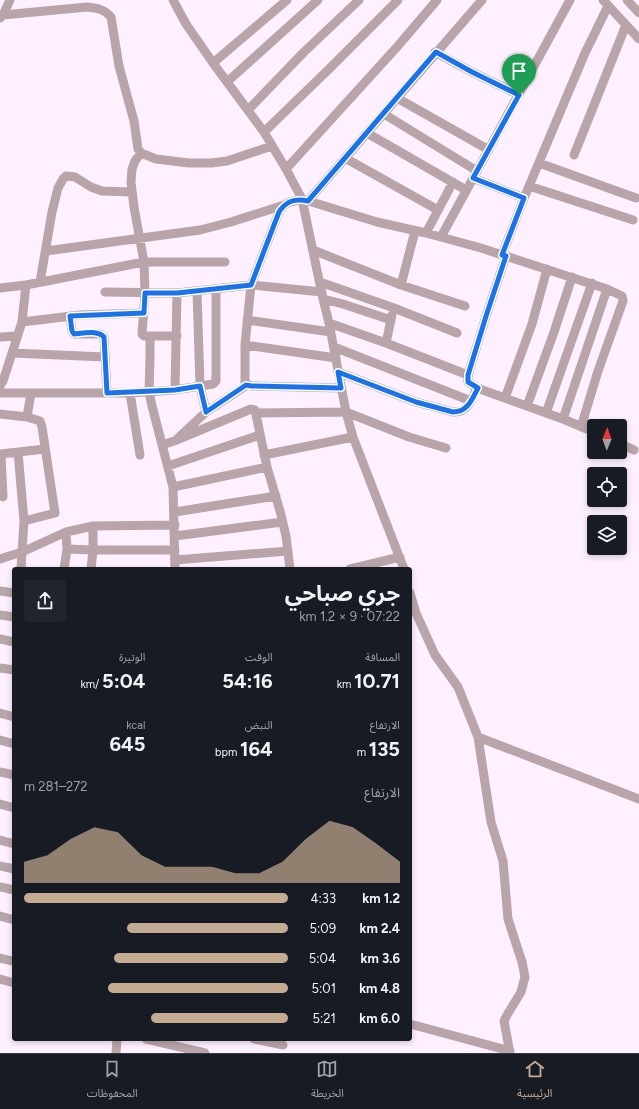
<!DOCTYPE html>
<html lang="ar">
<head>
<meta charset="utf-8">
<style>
  :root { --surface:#171b24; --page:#20242c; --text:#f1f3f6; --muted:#9ea1a6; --line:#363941; --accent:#c5ab91 }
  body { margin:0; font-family:Figtree,"Noto Sans Arabic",sans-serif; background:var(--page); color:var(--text); direction:rtl; height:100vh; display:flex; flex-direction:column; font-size:15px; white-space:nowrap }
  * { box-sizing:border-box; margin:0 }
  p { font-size:13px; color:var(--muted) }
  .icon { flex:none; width:22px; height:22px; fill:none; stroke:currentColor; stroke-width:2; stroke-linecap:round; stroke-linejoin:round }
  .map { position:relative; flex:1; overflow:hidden; direction:ltr }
  .sheet { position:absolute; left:12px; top:567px; width:400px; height:474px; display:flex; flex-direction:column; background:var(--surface); border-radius:4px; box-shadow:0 2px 6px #0003; direction:rtl }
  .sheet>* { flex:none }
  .needle { width:26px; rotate:1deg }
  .buttons { position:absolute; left:587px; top:419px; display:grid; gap:8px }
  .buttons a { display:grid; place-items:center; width:40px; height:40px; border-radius:4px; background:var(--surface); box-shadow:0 2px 6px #0003; font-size:20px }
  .pin { position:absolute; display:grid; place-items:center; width:34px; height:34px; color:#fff; margin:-41px -17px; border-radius:50% 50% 50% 0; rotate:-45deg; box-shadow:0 0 4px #0007 }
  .pin .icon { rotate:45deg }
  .round { display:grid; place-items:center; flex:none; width:42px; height:42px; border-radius:4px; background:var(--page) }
  .overview { display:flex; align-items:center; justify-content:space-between; height:68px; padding:0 12px }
  h1 { font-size:22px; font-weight:700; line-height:30px }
  .figures { display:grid; grid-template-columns:repeat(3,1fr); gap:6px; height:68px; padding:4px 12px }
  .figures div { display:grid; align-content:center }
  .figures b { font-size:20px; font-weight:700 }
  .figures small { font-size:11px; font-weight:400 }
  .figures p { font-size:11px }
  .chart { height:112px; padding:8px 12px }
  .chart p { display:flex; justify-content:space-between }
  .chart svg { width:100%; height:72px; margin-top:4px; fill:var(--accent); opacity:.7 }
  ul { padding:0 12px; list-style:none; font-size:13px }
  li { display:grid; grid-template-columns:64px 48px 1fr; align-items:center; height:30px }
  li i { height:10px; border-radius:5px; background:var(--accent) }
  .dock { display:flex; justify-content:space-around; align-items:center; height:56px; border-top:1px solid var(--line); background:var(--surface); font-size:11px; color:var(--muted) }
  .dock a { display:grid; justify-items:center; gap:2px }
  .dock .active { color:var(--accent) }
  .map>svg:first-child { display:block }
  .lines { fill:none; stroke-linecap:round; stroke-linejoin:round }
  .street { stroke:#b9a5a9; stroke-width:9 }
  .route-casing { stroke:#fff; stroke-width:8 }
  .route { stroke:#1a73e8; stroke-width:5 }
</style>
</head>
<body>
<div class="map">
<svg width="639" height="1053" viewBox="0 0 639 1053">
  <rect width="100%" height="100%" fill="#fef0fe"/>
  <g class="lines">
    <!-- street -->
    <path class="street" d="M173 0 186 24 213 63 264 132 286 169 302 199 377 222 426 233 481 248 607 289 563 419
      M603 0 639 39
      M627 0 639 13
      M3 15 87 7C97 8 104 9 111 17L119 66 134 121 138 149 141 153 156 159 189 163H211L227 161 272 146
      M0 18 3 15 10 0
      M435 52 472 72 519 95
      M213 63 287 0
      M227 82 318 0
      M397 98 489 150
      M248 110 304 52 359 0
      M384 114 477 171
      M264 132 328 70 398 0
      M367 133 466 190
      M141 153 135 161 132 169 131 182 134 207 144 262 145 293 142 334 144 336H177
      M574 155 626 25
      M345 158 438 210
      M539 163 636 198
      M286 169 397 47 437 0
      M473 178 524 198
      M529 186 633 220
      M308 201 482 0
      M426 233 453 182
      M441 237 570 0
      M313 250 401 285 465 306
      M46 251 200 230 231 222 284 205
      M502 255 524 198 585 53 608 6
      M506 256 487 313 468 375V382L477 388 563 419 594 432
      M40 282 52 212 58 188 63 179 66 176 75 177 91 187 102 191 132 192
      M320 282 394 308 457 333
      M401 285 415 231
      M0 288 26 285 144 262H225
      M197 291 200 386 206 412
      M105 292 177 293 251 285 322 292
      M323 299 343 304 391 320
      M70 316 72 331 74 334H100L104 337 107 393
      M247 320 331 332
      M22 322 80 315 144 313
      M329 323 386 343 468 375
      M0 337 17 336
      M150 337V359L149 392 152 406 173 487 175 569
      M386 343 392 315
      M245 345 336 358
      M334 347 471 401
      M12 353 105 357
      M338 372 416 402 453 412C468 413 472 399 477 388
      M0 386 3 381 22 322 26 285
      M341 388 251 386 245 383V345L251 285 279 212C286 201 290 202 302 199L323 299 329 323 346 412 353 437 404 569
      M175 390 177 293
      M0 393H130L175 390 213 384 216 381V289
      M130 393 140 455
      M505 398 532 324 547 269
      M527 406 554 332 572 277
      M257 413 346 412 409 437 446 448
      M546 413 592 283
      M0 414 27 417 40 421 42 427 55 513 24 521
      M27 417 31 393
      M581 427 598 371 623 301 622 296 607 289
      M178 438 206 412 247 385
      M620 444 634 450
      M162 445 174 441 251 409 255 410 267 467 280 511 286 536 290 569
      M18 452 24 521 22 552 66 532 93 526 175 525
      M0 454 45 449
      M1 454 3 497
      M264 455 353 437
      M168 466 260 435
      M173 487 267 467
      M175 512 276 496
      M175 536 282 522
      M67 549 93 550H175
      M0 559 22 552 21 569
      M175 560 288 551
      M64 569 67 549 66 532
      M91 569 93 550V526
      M350 569 400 557
      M0 591 14 593
      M410 593 416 613 435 655 458 687 478 737 639 799
      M0 615 14 617
      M0 639 14 642
      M0 668 14 670
      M0 713 14 717
      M478 737 491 822 503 861 508 919 522 962 525 977 521 992 507 1015 504 1021 510 1053
      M0 740 14 744
      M0 772 14 775
      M0 804 14 808
      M0 840 14 844
      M0 866 14 869
      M0 887 14 890
      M0 916 14 920
      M0 958 12 961 14 960
      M0 979 14 983
      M410 1024 510 1051
      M146 1039 205 1053
      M254 1039 283 1045
      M116 1053 117 1039"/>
  </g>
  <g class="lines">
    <!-- route casing -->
    <g class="route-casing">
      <path id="route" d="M436 52 472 72 519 95 473 178 524 198 502 255 506 256 487 313 468 375V382L478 388C472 399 468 412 453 412L416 402 338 372 341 388 251 386 246 385 206 412 200 386 175 390 107 393 104 337C97 330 84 333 74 334L72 331 70 316 144 313 145 293H177L251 285 279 212C286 201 295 198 308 201Z"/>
    </g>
    <!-- route -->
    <use href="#route" class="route"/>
  </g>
</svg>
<div class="buttons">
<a><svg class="needle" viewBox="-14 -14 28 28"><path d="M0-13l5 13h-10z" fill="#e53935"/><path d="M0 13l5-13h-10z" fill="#9ea1a6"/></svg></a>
<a><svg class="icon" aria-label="locate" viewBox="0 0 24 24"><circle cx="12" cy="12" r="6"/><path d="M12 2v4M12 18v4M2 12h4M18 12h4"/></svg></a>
<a><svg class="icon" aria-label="layers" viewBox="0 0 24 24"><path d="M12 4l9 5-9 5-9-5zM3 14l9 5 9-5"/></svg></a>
</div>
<div class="pin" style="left:519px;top:95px;background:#1e9e55"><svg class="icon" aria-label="arrive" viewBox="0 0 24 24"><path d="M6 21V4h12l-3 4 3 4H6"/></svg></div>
<section class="sheet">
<div class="overview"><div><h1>جري صباحي</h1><p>07:22 · 9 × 1.2 km</p></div><a class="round"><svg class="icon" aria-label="share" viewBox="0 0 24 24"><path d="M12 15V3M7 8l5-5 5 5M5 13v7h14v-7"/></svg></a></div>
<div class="figures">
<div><p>المسافة</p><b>10.71<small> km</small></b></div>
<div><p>الوقت</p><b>54:16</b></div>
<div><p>الوتيرة</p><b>5:04<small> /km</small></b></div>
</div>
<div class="figures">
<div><p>الارتفاع</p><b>135<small> m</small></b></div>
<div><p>النبض</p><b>164<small> bpm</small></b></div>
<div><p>kcal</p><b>645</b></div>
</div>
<div class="chart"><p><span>الارتفاع</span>272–281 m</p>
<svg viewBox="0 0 160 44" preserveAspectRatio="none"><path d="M0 44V31L10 27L20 17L30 10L40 13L50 27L60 34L70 34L80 34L90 38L100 38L110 31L120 17L130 6L140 10L150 20L160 31V44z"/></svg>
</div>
<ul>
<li><b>1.2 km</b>4:33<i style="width:100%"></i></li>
<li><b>2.4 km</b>5:09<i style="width:61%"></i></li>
<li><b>3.6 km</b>5:04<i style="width:66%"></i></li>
<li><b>4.8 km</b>5:01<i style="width:68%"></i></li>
<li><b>6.0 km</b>5:21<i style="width:52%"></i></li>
</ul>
</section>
</div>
<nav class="dock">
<a class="active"><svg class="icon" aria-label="home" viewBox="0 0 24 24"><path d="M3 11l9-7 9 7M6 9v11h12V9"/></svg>الرئيسية</a>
<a><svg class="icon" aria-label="map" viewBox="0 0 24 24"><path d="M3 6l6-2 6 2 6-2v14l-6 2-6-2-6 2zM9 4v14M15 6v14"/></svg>الخريطة</a>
<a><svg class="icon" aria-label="saved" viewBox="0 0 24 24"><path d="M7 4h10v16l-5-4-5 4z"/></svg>المحفوظات</a>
</nav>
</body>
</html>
